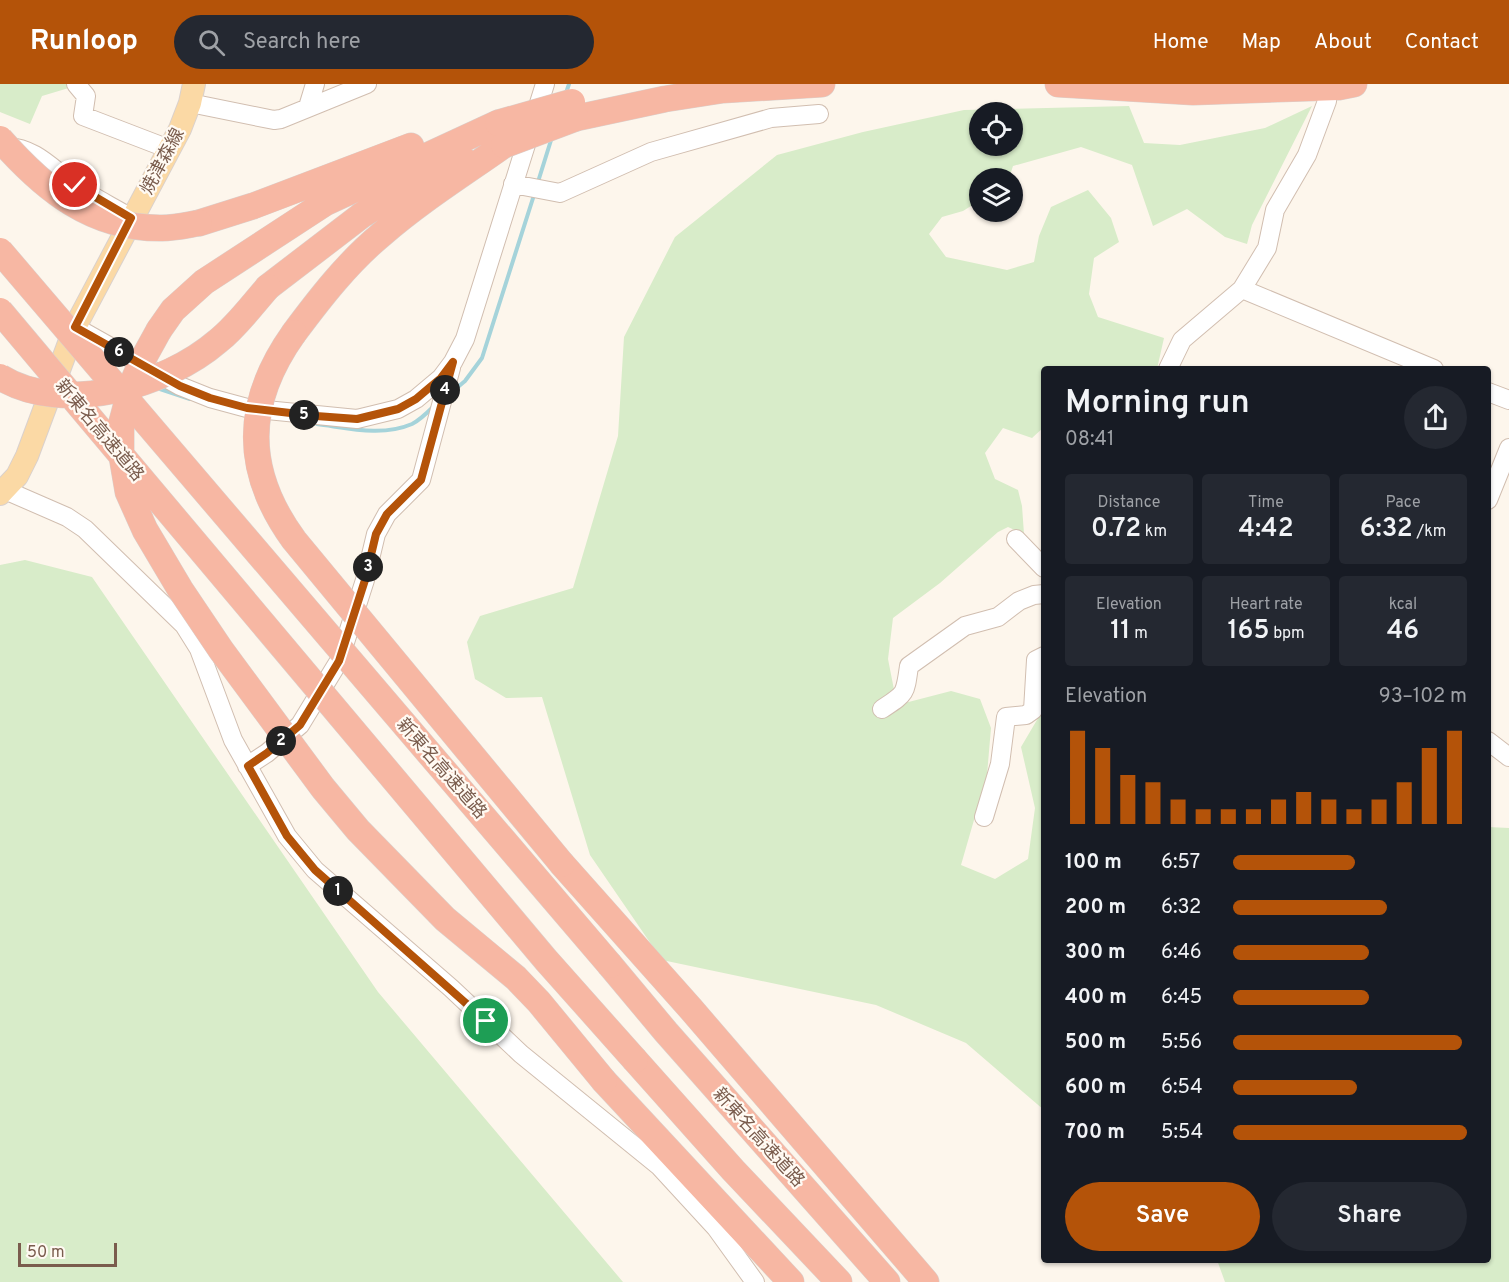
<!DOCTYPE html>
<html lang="en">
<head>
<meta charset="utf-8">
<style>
  :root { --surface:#171b24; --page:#242831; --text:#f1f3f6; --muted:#9ea1a6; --accent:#b45309 }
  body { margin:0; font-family:Overpass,"Noto Sans JP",sans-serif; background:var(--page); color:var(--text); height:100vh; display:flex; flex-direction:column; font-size:22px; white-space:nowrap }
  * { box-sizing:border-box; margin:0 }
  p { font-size:20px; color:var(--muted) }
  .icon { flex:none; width:33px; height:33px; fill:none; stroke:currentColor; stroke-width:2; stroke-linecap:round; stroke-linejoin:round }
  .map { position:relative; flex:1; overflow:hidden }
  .sheet { position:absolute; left:1041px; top:282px; width:450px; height:897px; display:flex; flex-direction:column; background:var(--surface); border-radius:6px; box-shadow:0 2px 4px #0004 }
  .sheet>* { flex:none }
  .tools { position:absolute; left:969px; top:18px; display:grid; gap:12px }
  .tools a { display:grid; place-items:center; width:54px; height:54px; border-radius:50%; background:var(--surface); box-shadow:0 2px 4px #0004; font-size:30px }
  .scale { position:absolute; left:18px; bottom:15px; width:99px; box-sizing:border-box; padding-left:6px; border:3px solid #7a5c4d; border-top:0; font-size:16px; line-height:21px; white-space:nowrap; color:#7a5c4d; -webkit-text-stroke:4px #fffaf3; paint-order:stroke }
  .pin { position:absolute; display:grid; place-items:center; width:51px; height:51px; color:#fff; margin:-26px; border:3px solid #fff; border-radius:50%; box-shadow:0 2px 6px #0007 }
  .km { position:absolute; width:30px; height:30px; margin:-15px; border-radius:50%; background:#222; color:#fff; font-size:16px; line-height:30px; text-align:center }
  .round { display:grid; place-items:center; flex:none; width:63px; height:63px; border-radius:32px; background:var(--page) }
  .head { display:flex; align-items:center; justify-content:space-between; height:102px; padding:0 24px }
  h1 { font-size:33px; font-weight:600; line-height:45px }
  .metrics { display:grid; grid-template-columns:repeat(3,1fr); gap:9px; height:102px; padding:6px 24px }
  .metrics div { display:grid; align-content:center; border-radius:6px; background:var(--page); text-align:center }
  .metrics b { font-size:26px; font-weight:600 }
  .metrics small { font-size:16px; font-weight:400 }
  .metrics p { font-size:16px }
  .chart { height:168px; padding:12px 24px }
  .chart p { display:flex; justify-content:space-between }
  .chart svg { width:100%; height:108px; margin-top:6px; stroke:var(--accent); stroke-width:6 }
  .action { display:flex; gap:12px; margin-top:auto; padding:12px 24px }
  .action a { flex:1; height:69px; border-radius:36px; background:var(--accent); color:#fff; font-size:24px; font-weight:600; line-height:69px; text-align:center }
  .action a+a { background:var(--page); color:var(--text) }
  ul { padding:0 24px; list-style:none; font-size:20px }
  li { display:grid; grid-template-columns:96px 72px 1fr; align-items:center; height:45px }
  li i { height:15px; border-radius:8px; background:var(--accent) }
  header { display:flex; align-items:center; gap:36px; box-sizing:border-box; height:84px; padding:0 30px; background:var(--accent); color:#fff }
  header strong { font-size:28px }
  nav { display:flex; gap:33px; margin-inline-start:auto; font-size:21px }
  .search { width:420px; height:54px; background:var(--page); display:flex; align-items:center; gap:15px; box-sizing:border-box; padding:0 21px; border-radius:33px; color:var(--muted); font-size:22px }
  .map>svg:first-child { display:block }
  .green { fill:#d8ecc9; fill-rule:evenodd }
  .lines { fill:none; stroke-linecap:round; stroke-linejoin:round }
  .stream { stroke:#a5d3da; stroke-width:4 }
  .minor-casing { stroke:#d1beb0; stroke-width:20 }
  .major-casing { stroke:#dad1cd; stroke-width:24 }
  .highway-casing { stroke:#dad1cd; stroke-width:27 }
  .minor { stroke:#fff; stroke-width:18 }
  .major { stroke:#fbd9a5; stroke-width:22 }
  .highway { stroke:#f7b7a3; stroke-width:26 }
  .highway-bridge-casing { stroke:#dad1cd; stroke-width:27; stroke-linecap:butt }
  .highway-bridge { stroke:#f7b7a3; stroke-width:26 }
  .route-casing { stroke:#fff; stroke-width:12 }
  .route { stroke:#b45309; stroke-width:8 }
  .labels { text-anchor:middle; stroke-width:4.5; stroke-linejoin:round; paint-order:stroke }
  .street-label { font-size:18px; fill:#7a5c4d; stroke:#fffaf3 }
</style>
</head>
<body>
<header>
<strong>Runloop</strong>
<div class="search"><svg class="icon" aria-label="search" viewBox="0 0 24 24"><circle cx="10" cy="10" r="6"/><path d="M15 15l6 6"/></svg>Search here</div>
<nav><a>Home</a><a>Map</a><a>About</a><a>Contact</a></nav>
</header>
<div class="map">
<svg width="1509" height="1198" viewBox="0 0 1509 1198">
  <rect width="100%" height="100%" fill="#fdf6ec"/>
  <!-- green -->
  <path class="green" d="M0 0H70L72 3 42 12 30 40 0 28Z
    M1129 22 1144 59 1180 61 1265 44 1312 22 1252 141 1247 160 1225 153 1187 125 1153 142 1132 81 1081 63 1013 82 1009 94H980L979 117 963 127 942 133 929 150 946 173 1007 186 1034 178 1039 152 1051 123 1088 106 1111 134 1119 158 1094 174 1089 210 1098 233 1164 254 1157 285H1044V343L1032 354 1003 344 985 369 995 395 1018 406 1022 422 1024 450 1008 443 998 448 940 499 893 534 888 575 897 621 951 607 980 615 991 644 987 691 961 781 995 795 1028 775 1035 724 1021 663 1044 624V1026L966 959 876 921 662 876 590 771 542 613 506 614 475 595 467 558 480 532 573 504 618 352 624 253 675 153 777 71 863 48 964 26ZM980 28H1012V62H980Z
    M25 476 92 493 378 908 623 1198H0V481Z
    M1488 743 1509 744V1198H1225L1217 1176H1488Z"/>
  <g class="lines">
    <!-- stream -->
    <path class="stream" d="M566 9 569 0
      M537 101 552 53
      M157 304 190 315
      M452 308 465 297 482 274 534 111
      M317 340C348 344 382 353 412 340 420 336 428 328 434 322"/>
    <!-- minor casing -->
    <g class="minor-casing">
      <path id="minor" d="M76 0 86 12 83 32 169 65
        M190 19 274 36 281 35 367 0
        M308 23 315 0
        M7 63C36 64 52 85 75 101 92 113 113 123 131 134
        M513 100 560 109 651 68 771 34 819 30
        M1242 205 1434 285
        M75 243 180 302 210 314 247 324 357 335 398 325 416 315 441 294 453 278 465 255 545 0
        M1168 285 1182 256 1242 205 1267 164 1275 126 1307 71 1327 17
        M1488 308 1509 316
        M5 406 67 433 85 445 184 541 199 565 233 656 287 752 315 786 451 904 521 970 659 1082 716 1144 755 1198
        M1488 416 1509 364
        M1016 455 1044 484
        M882 625C906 609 905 611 909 582L965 542 998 533 1019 517 1034 511 1044 510
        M1488 657 1509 673
        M247 682 267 669 300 641 339 577 365 496 376 450 387 430 421 396 451 284
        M984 733 1000 680 1006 633 1026 631 1033 626 1036 576 1044 572"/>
    </g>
    <!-- major casing -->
    <g class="major-casing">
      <path id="major" d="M0 410 17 392 27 372 75 243 180 45 190 19 194 0"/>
    </g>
    <!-- highway casing -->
    <g class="highway-casing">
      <path id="highway" d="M1058 0 1193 8 1339 3 1354 0
        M576 34 665 15 723 6 822 0
        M199 139 253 122 411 62
        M268 203 362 131 423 93 465 77
        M159 246 173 226 204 198 325 119 498 39
        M294 249C320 214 348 178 382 150 420 117 463 90 504 61
        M562 780 691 925 926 1198
        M610 881 666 948 887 1198
        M635 976 733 1086 839 1198
        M604 997 791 1198"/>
    </g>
    <!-- minor -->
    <use href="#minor" class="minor"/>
    <!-- major -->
    <use href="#major" class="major"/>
    <!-- highway -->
    <use href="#highway" class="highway"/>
    <!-- highway-bridge casing -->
    <g class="highway-bridge-casing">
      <path id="highway-bridge" d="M498 39 572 18
        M0 55C44 105 92 145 162 144 174 144 187 141 199 139
        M504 61 576 34
        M0 167 610 881
        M0 227 546 876 635 976
        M159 246 143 275 132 300 121 341V367L128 408 145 446 180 505 221 566 323 704 358 746 445 835 516 894 539 918 604 997
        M294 249C244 319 243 386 294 456L562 780
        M0 293C63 332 166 302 218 257 237 242 252 221 268 203"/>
    </g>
    <!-- highway-bridge -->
    <use href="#highway-bridge" class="highway-bridge"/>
  </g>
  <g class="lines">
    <!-- route casing -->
    <g class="route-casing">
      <path id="route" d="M75 101 131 134 75 243 180 302 210 314 247 324 316 332 357 335 398 325 416 315 429 304 441 294 453 278 421 396 387 430 376 450 365 496 339 577 300 641 267 669 248 682 287 752 315 786 486 937"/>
    </g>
    <!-- route -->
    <use href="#route" class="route"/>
  </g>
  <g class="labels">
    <!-- street labels -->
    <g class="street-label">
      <text transform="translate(162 77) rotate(-62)" y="6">焼津森線</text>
      <text transform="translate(100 346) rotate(50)" y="6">新東名高速道路</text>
      <text transform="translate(442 684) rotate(49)" y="6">新東名高速道路</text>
      <text transform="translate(759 1053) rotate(48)" y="6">新東名高速道路</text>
    </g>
  </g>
</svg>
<div class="tools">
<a><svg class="icon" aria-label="locate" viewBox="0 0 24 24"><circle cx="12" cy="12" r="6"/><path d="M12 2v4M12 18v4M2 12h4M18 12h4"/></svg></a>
<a><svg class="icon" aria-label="layers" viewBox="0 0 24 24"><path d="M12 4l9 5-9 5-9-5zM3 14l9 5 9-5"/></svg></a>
</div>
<div class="scale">50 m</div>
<div class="pin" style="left:486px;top:937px;background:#1e9e55"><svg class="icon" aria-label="arrive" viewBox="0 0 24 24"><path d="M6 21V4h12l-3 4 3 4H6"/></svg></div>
<div class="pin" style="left:75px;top:101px;background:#d93025"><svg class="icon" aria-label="check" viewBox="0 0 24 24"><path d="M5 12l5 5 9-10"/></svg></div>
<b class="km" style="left:338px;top:807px">1</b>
<b class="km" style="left:281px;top:657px">2</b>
<b class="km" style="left:368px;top:483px">3</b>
<b class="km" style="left:445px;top:306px">4</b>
<b class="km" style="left:304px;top:331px">5</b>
<b class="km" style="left:119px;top:268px">6</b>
<section class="sheet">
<div class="head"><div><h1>Morning run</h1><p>08:41</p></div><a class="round"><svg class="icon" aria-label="share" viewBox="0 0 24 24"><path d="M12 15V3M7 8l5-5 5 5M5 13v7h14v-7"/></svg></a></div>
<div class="metrics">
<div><p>Distance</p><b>0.72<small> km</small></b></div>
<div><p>Time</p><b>4:42</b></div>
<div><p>Pace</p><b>6:32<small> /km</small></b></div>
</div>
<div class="metrics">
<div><p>Elevation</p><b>11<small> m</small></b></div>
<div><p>Heart rate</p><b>165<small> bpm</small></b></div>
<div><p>kcal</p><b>46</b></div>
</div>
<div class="chart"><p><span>Elevation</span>93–102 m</p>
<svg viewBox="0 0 160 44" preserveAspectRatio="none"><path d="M5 44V6M15 44V13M25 44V24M35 44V27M45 44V34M55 44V38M65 44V38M75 44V38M85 44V34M95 44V31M105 44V34M115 44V38M125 44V34M135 44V27M145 44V13M155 44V6"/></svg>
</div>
<ul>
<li><b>100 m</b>6:57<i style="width:52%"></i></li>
<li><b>200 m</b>6:32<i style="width:66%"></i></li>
<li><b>300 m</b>6:46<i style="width:58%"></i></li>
<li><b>400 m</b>6:45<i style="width:58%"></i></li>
<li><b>500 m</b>5:56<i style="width:98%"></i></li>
<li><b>600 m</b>6:54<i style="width:53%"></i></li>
<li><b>700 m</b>5:54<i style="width:100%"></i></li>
</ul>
<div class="action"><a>Save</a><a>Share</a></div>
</section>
</div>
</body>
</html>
